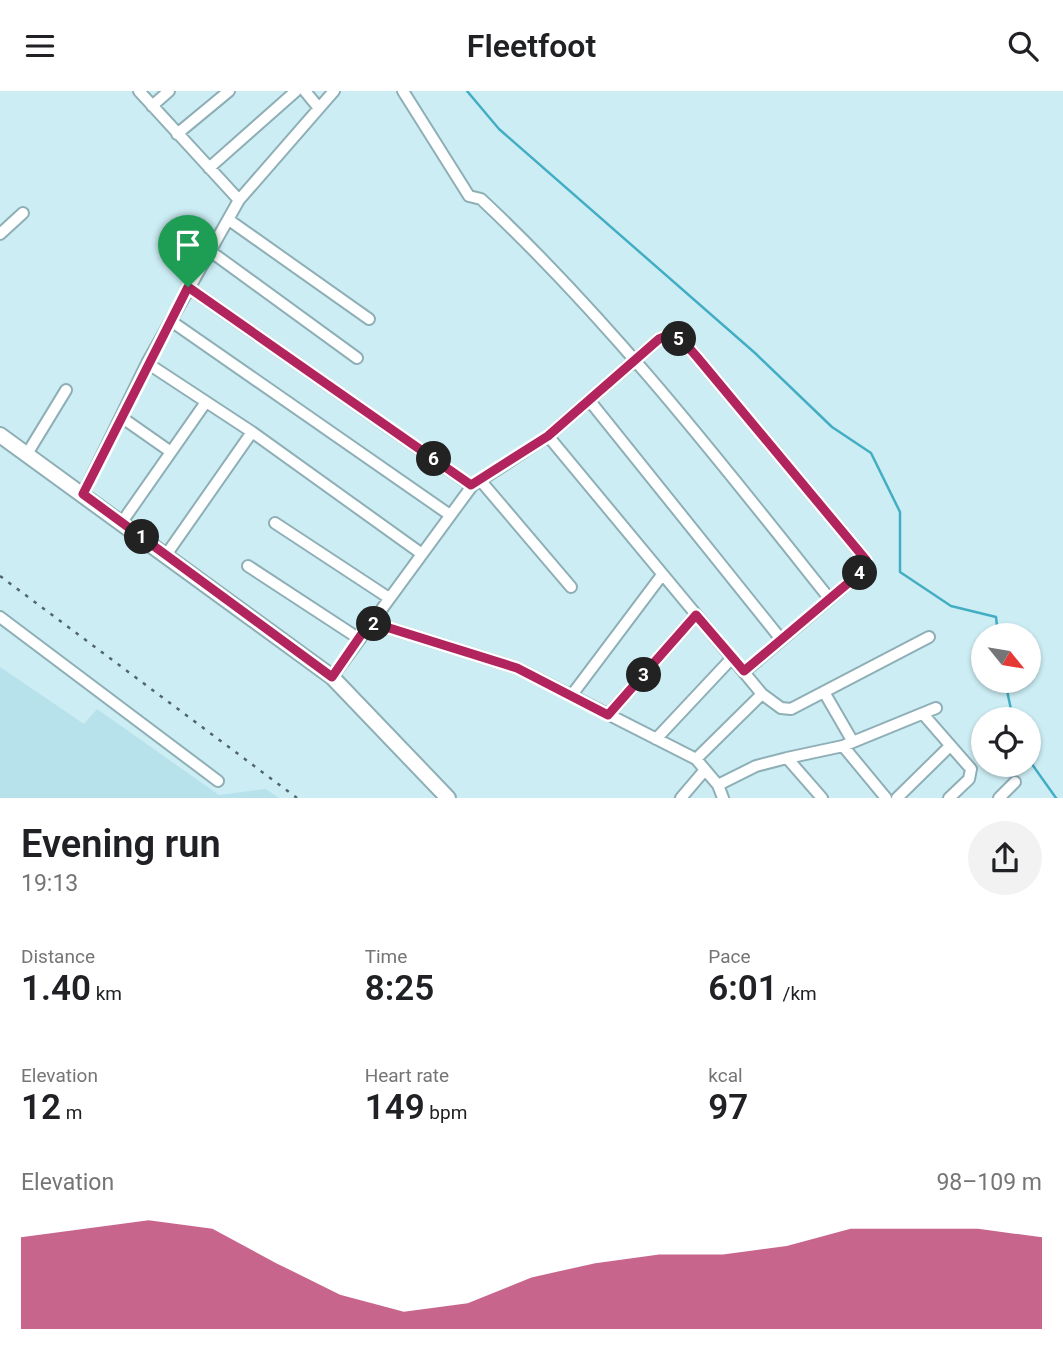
<!DOCTYPE html>
<html lang="en">
<head>
<meta charset="utf-8">
<style>
  :root { --surface:#fff; --page:#f2f2f2; --text:#202124; --muted:#757577; --accent:#b1245d }
  body { margin:0; font-family:Roboto,sans-serif; background:var(--page); color:var(--text); height:100vh; display:flex; flex-direction:column; font-size:26px; white-space:nowrap }
  * { box-sizing:border-box; margin:0 }
  p { font-size:23px; color:var(--muted) }
  .icon { flex:none; width:38px; height:38px; fill:none; stroke:currentColor; stroke-width:2; stroke-linecap:round; stroke-linejoin:round }
  .map { position:relative; height:707px; overflow:hidden }
  .sheet { display:flex; flex-direction:column; background:var(--surface); flex:1 }
  .sheet>* { flex:none }
  .needle { width:46px; rotate:120deg }
  .buttons { position:absolute; left:971px; top:532px; display:grid; gap:14px }
  .buttons a { display:grid; place-items:center; width:70px; height:70px; border-radius:50%; background:var(--surface); box-shadow:0 2px 5px #0004; font-size:35px }
  .pin { position:absolute; display:grid; place-items:center; width:60px; height:60px; color:#fff; margin:-72px -30px; border-radius:50% 50% 50% 0; rotate:-45deg; box-shadow:0 0 7px #0007 }
  .pin .icon { rotate:45deg }
  .km { position:absolute; width:35px; height:35px; margin:-18px; border-radius:50%; background:#222; color:#fff; font-size:19px; line-height:35px; text-align:center }
  .round { display:grid; place-items:center; flex:none; width:74px; height:74px; border-radius:37px; background:var(--page) }
  .overview { display:flex; align-items:center; justify-content:space-between; height:119px; padding:0 21px }
  h1 { font-size:38px; font-weight:600; line-height:52px }
  .figures { display:grid; grid-template-columns:repeat(3,1fr); gap:10px; height:119px; padding:7px 21px }
  .figures div { display:grid; align-content:center }
  .figures b { font-size:35px; font-weight:600 }
  .figures small { font-size:19px; font-weight:400 }
  .figures p { font-size:19px }
  .chart { height:196px; padding:14px 21px }
  .chart p { display:flex; justify-content:space-between }
  .chart svg { width:100%; height:126px; margin-top:7px; fill:var(--accent); opacity:.7 }
  header { display:flex; justify-content:space-between; align-items:center; height:91px; padding:0 21px; background:var(--surface); font-size:32px; font-weight:600 }
  .map>svg:first-child { display:block }
  .built { fill:#b7e2eb }
  .lines { fill:none; stroke-linecap:round; stroke-linejoin:round }
  .stream { stroke:#43aec3; stroke-width:2.5 }
  .minor-casing { stroke:#8fafb6; stroke-width:14 }
  .tertiary-casing { stroke:#8fafb6; stroke-width:18 }
  .minor { stroke:#fff; stroke-width:10 }
  .tertiary { stroke:#fff; stroke-width:14 }
  .rail { stroke:#52666a; stroke-width:2.5; stroke-dasharray:3.5 7; stroke-linecap:butt }
  .route-casing { stroke:#fff; stroke-width:14 }
  .route { stroke:#b1245d; stroke-width:9 }
</style>
</head>
<body>
<header><svg class="icon" aria-label="menu" viewBox="0 0 24 24"><path d="M4 6h16M4 12h16M4 18h16"/></svg>Fleetfoot<svg class="icon" aria-label="search" viewBox="0 0 24 24"><circle cx="10" cy="10" r="6"/><path d="M15 15l6 6"/></svg></header>
<div class="map">
<svg width="1063" height="707" viewBox="0 0 1063 707">
  <rect width="100%" height="100%" fill="#ccedf4"/>
  <!-- built -->
  <path class="built" d="M0 576 84 633 97 618 219 704 266 698 279 707H0Z"/>
  <g class="lines">
    <!-- stream -->
    <path class="stream" d="M467 0 499 38 755 262 832 336 871 362 900 421V481L951 515 996 526 998 544
      M1005 590 1013 628
      M1029 669 1056 707"/>
    <!-- minor casing -->
    <g class="minor-casing">
      <path id="minor" d="M139 0 239 109
        M305 0 318 16
        M403 0 469 105 481 108C610 229 719 369 829 507
        M152 15 169 0
        M177 43 229 0
        M209 77 296 0
        M229 129 369 228
        M0 143 23 122
        M210 160 357 267
        M188 196 472 395
        M171 230 450 424
        M147 272 252 341 422 463
        M589 309 780 547
        M121 326 171 361
        M548 345 762 603 696 668
        M27 363 66 299
        M480 389 571 496
        M83 403 147 272 239 109 334 0
        M122 431 206 311
        M275 432 389 507
        M166 464 252 341
        M248 475 358 547
        M0 526 218 690
        M370 531 517 577 696 668 718 694 723 707
        M332 586 472 395 548 345 659 248 671 243 683 250 697 266 866 469V477L744 581
        M824 601 853 651
        M762 603 781 617 791 618 929 546
        M571 605 662 484
        M923 623 971 678 969 688 949 707
        M608 624 696 524
        M656 648 732 567
        M843 655 886 707
        M787 667 843 655 936 617
        M718 694 756 675 787 667 822 707
        M681 707 704 680
        M897 707 950 655
        M999 707 1015 691"/>
    </g>
    <!-- tertiary casing -->
    <g class="tertiary-casing">
      <path id="tertiary" d="M0 344 332 586 448 707"/>
    </g>
    <!-- minor -->
    <use href="#minor" class="minor"/>
    <!-- tertiary -->
    <use href="#tertiary" class="tertiary"/>
    <!-- rail -->
    <path class="rail" d="M0 485 297 707"/>
  </g>
  <g class="lines">
    <!-- route casing -->
    <g class="route-casing">
      <path id="route" d="M188 196 471 394 548 345 659 248 671 243 683 250 697 266 866 469V477L744 580 696 524 608 624 517 577 370 531 332 586 83 403Z"/>
    </g>
    <!-- route -->
    <use href="#route" class="route"/>
  </g>
</svg>
<div class="buttons">
<a><svg class="needle" viewBox="-14 -14 28 28"><path d="M0-13l5 13h-10z" fill="#e53935"/><path d="M0 13l5-13h-10z" fill="#757577"/></svg></a>
<a><svg class="icon" aria-label="locate" viewBox="0 0 24 24"><circle cx="12" cy="12" r="6"/><path d="M12 2v4M12 18v4M2 12h4M18 12h4"/></svg></a>
</div>
<div class="pin" style="left:188px;top:196px;background:#1e9e55"><svg class="icon" aria-label="arrive" viewBox="0 0 24 24"><path d="M6 21V4h12l-3 4 3 4H6"/></svg></div>
<b class="km" style="left:142px;top:446px">1</b>
<b class="km" style="left:374px;top:533px">2</b>
<b class="km" style="left:644px;top:584px">3</b>
<b class="km" style="left:860px;top:482px">4</b>
<b class="km" style="left:679px;top:248px">5</b>
<b class="km" style="left:434px;top:368px">6</b>
</div>
<section class="sheet">
<div class="overview"><div><h1>Evening run</h1><p>19:13</p></div><a class="round"><svg class="icon" aria-label="share" viewBox="0 0 24 24"><path d="M12 15V3M7 8l5-5 5 5M5 13v7h14v-7"/></svg></a></div>
<div class="figures">
<div><p>Distance</p><b>1.40<small> km</small></b></div>
<div><p>Time</p><b>8:25</b></div>
<div><p>Pace</p><b>6:01<small> /km</small></b></div>
</div>
<div class="figures">
<div><p>Elevation</p><b>12<small> m</small></b></div>
<div><p>Heart rate</p><b>149<small> bpm</small></b></div>
<div><p>kcal</p><b>97</b></div>
</div>
<div class="chart"><p><span>Elevation</span>98–109 m</p>
<svg viewBox="0 0 160 44" preserveAspectRatio="none"><path d="M0 44V12L10 9L20 6L30 9L40 21L50 32L60 38L70 35L80 26L90 21L100 18L110 18L120 15L130 9L140 9L150 9L160 12V44z"/></svg>
</div>
</section>
</body>
</html>
